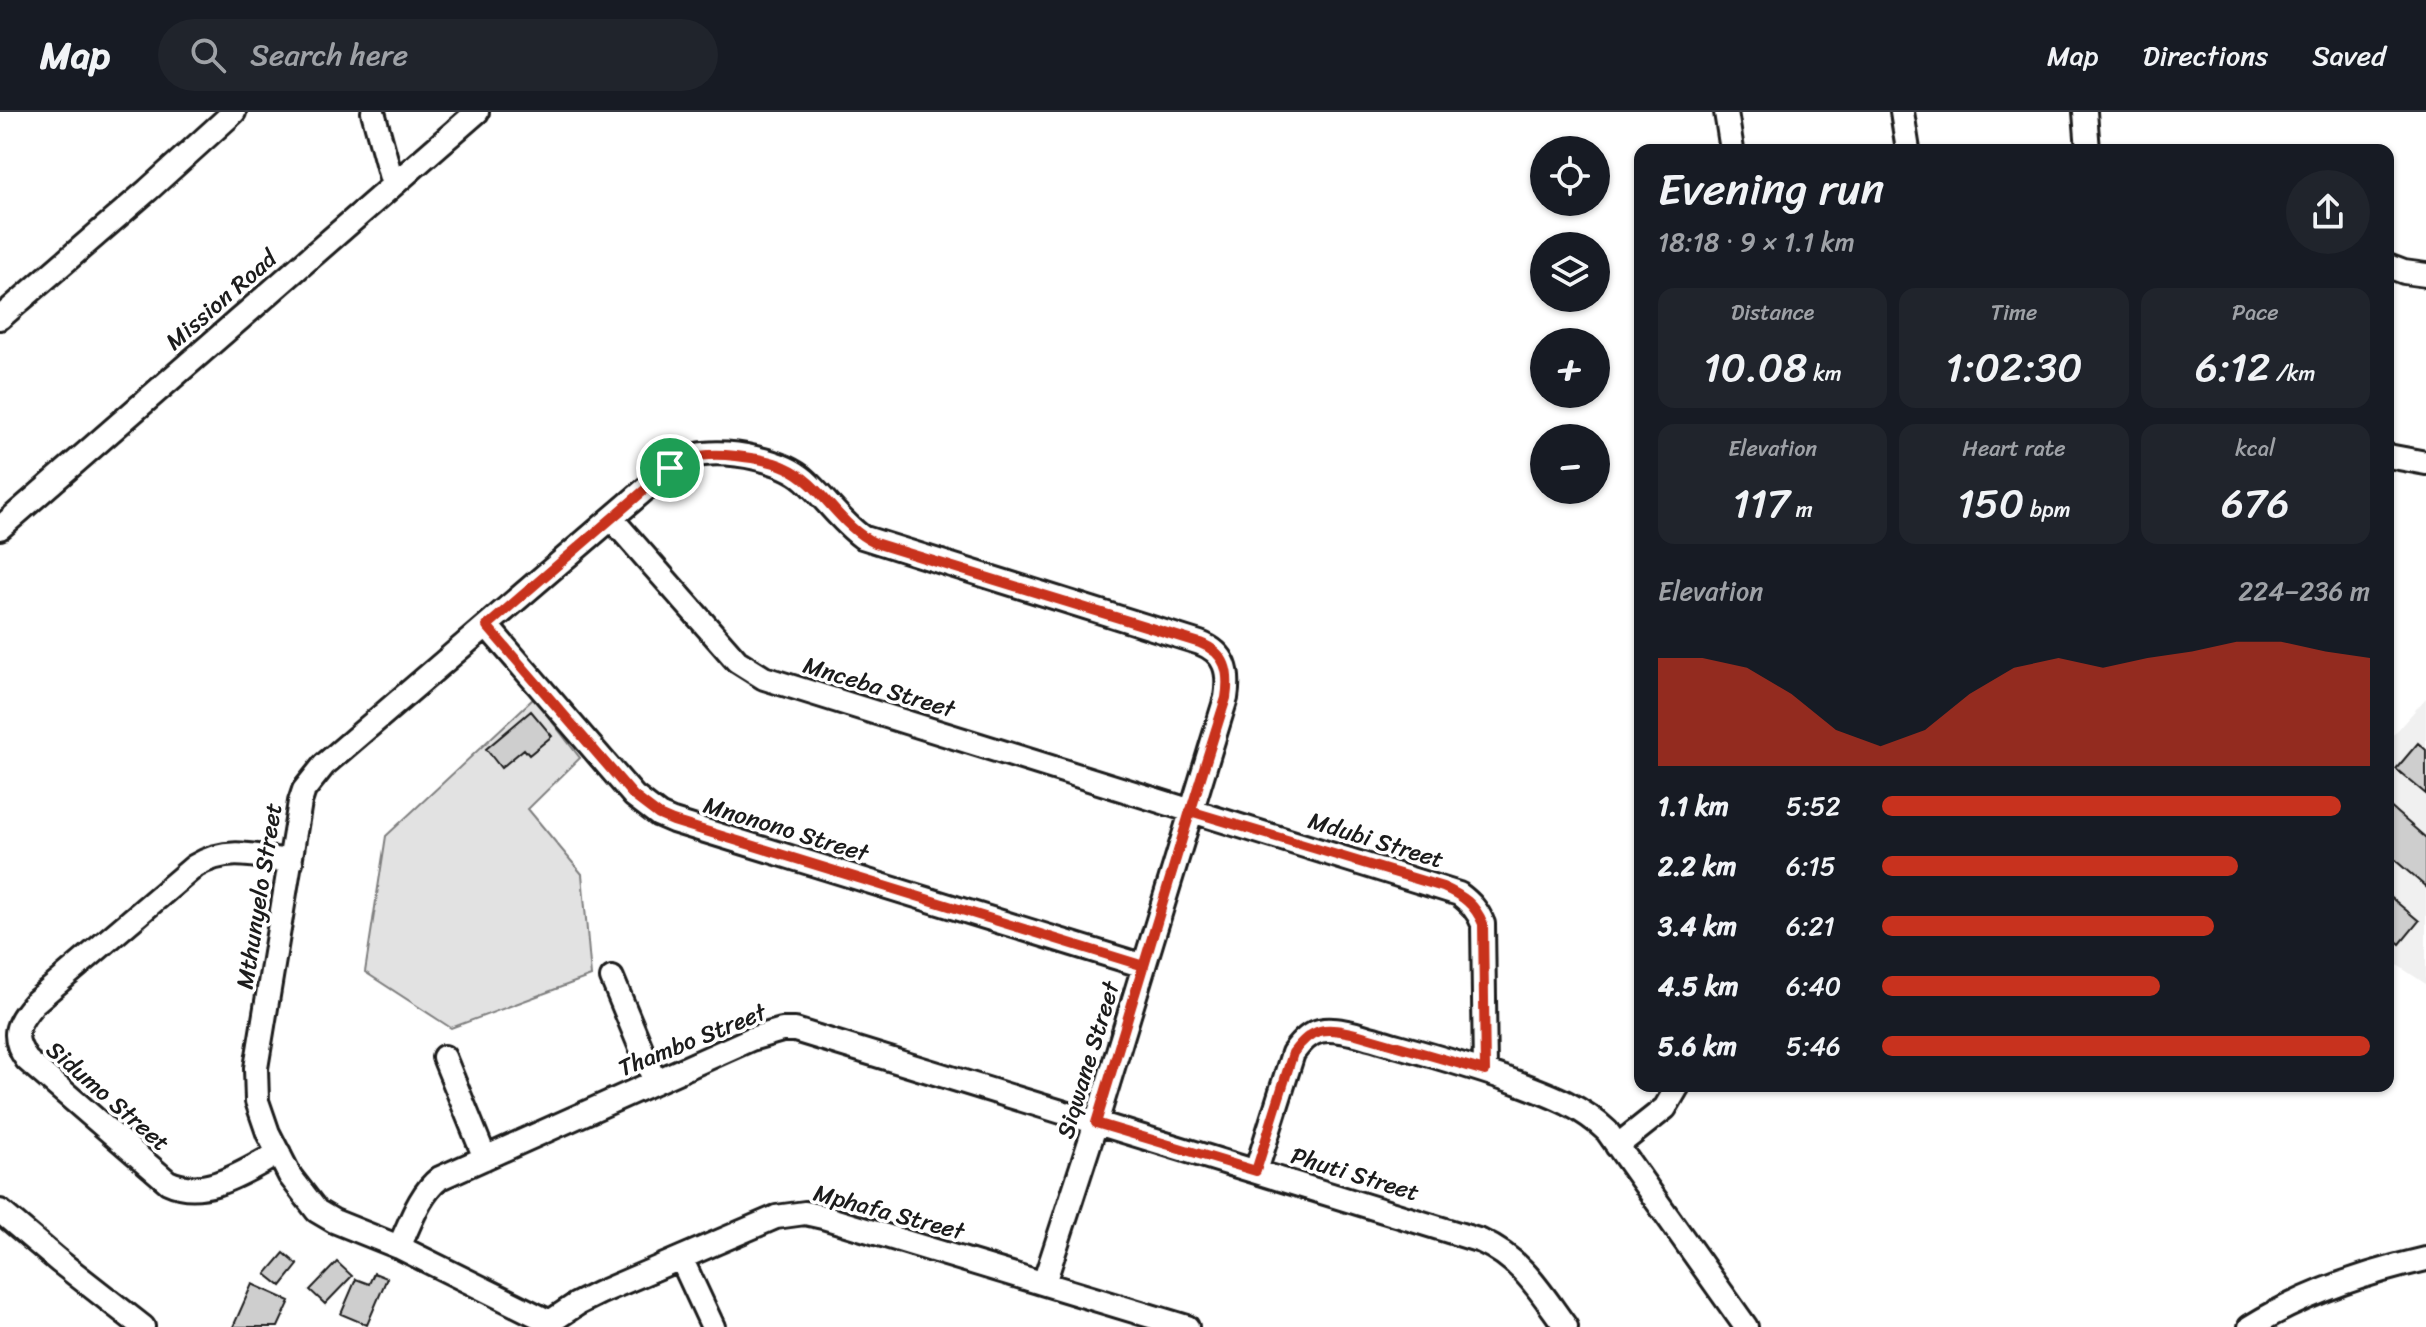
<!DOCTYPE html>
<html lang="en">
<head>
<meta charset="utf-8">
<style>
  :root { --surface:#171b24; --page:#20242c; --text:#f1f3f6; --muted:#9ea1a6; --line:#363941; --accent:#c8321e }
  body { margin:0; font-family:Sriracha,sans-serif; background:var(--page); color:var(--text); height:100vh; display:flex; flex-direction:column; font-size:30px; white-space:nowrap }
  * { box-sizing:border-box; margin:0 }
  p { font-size:26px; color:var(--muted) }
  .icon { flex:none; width:44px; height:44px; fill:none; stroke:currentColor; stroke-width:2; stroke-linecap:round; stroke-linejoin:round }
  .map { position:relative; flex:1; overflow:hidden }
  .drawer { position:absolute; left:1634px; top:32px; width:760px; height:948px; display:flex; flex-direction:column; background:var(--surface); border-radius:16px; box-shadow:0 2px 6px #0004 }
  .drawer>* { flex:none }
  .fabs { position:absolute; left:1530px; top:24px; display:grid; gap:16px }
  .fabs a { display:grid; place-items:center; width:80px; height:80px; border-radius:50%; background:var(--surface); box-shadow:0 2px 6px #0004; font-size:40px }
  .pin { position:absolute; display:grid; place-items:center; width:68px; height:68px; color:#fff; margin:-34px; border:4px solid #fff; border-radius:50%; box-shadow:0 2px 8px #0007 }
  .round { display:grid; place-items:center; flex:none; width:84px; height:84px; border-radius:42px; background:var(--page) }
  .head { display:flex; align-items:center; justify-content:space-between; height:136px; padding:0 24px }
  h1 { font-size:44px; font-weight:600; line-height:60px }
  .figures { display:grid; grid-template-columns:repeat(3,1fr); gap:12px; height:136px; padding:8px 24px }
  .figures div { display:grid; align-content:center; border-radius:16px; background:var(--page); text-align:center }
  .figures b { font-size:40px; font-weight:600 }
  .figures small { font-size:22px; font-weight:400 }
  .figures p { font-size:22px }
  .chart { height:224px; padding:16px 24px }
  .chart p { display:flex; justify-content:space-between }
  .chart svg { width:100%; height:144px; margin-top:8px; fill:var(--accent); opacity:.7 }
  ul { padding:0 24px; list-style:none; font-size:26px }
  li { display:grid; grid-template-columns:128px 96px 1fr; align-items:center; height:60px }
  li i { height:20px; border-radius:10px; background:var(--accent) }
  header { display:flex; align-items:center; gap:48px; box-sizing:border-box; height:112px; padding:0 40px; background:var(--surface); border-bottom:2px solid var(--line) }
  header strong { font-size:38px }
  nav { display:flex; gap:44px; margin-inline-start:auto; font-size:28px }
  .search { width:560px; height:72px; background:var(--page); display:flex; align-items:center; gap:20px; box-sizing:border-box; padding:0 28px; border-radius:44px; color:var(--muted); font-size:30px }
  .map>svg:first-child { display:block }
  .built { fill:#f0f0f0 }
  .green { fill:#e2e2e2; stroke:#7f7f7f; stroke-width:2 }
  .building { fill:#cecece; stroke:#1c1c1c; stroke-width:2 }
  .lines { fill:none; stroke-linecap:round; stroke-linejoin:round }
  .minor-casing { stroke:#1c1c1c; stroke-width:28 }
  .minor { stroke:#fff; stroke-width:22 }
  .route-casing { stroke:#fff; stroke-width:16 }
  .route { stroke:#c8321e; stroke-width:10 }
  .labels { text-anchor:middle; stroke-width:7; stroke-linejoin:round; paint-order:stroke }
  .street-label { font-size:24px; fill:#1c1c1c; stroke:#fff }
</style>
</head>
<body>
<header>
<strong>Map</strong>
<div class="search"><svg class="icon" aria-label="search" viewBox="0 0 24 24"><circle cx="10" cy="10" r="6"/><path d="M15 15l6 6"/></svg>Search here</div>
<nav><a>Map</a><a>Directions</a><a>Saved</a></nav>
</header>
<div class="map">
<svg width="2426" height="1215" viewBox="0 0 2426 1215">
  <rect width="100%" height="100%" fill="#fff"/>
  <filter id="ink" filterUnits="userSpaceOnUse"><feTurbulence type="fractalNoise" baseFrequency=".0125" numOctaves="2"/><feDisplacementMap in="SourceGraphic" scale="16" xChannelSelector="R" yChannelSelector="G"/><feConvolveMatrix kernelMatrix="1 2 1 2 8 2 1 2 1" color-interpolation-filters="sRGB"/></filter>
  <g filter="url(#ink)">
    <!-- built -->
    <path class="built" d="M2426 586V872L2388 847V629Z"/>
    <!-- green -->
    <path class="green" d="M534 586 580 646 528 697 582 762 591 864 451 916 365 860 386 724Z"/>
    <!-- building -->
    <path class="building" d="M531 599 552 624 529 643 524 637 501 656 486 637Z
      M2418 631 2426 638V682L2396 657Z
      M2388 693 2426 726V775L2388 742Z
      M2388 783 2419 809 2400 832 2388 822Z
      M284 1141 298 1153 281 1174 266 1162Z
      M337 1150 352 1164 325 1192 310 1178Z
      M374 1161 387 1166 367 1213 341 1202 356 1167 369 1172Z
      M252 1172 290 1189 278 1215H233Z"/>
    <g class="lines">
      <!-- minor casing -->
      <g class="minor-casing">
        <path id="minor" d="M373 0 393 73
          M1726 0 1732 38
          M1902 0 1908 38
          M2085 0 2088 38
          M2388 154 2404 160 2426 163
          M0 206 148 78 234 0
          M2388 344 2426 351
          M612 407 737 549 764 566 1459 782C1471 791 1478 799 1483 812L1485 959
          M0 416 477 0
          M487 514 634 684 659 703 673 709 1144 854
          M612 866 655 970
          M444 945 485 1046
          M1617 1034 1665 996 1678 974
          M279 1041C246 1058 206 1088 168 1070L27 948C10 924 16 912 34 891L195 754C227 734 257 744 291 750
          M1256 1059 1293 941C1312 914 1326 915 1356 922 1411 938 1467 952 1521 972 1553 984 1582 995 1607 1019L1746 1215
          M0 1099 60 1150 143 1215
          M399 1135C410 1112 419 1082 440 1066L751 927 782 918H795L1481 1129C1523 1148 1540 1180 1566 1215
          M681 1146 713 1215
          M550 1210 399 1135 334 1109 317 1099 290 1064 268 1021 257 989 256 956 300 690 304 678 324 653 670 356C681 349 692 343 704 342 734 339 783 348 805 368 825 386 840 409 862 425L1200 531C1226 541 1230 560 1226 586L1096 1011 1044 1171
          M547 1215 550 1210 577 1192 599 1181 776 1105 805 1101 823 1105 1187 1215
          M2250 1215C2305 1181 2364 1161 2426 1147"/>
      </g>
      <!-- minor -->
      <use href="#minor" class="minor"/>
    </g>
  </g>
  <g class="lines" filter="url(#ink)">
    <!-- route casing -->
    <g class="route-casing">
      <path id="route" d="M670 356 487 514 634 684 659 703 673 709 1144 854 1190 699 1443 775C1463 784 1475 792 1483 812L1485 959 1356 922C1326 915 1312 914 1293 941L1256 1059 1096 1011C1139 869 1181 727 1226 586 1230 560 1226 541 1200 531L875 431C838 414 822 371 785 355 770 348 752 346 736 344 711 341 692 342 670 356"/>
    </g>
    <!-- route -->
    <use href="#route" class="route"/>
  </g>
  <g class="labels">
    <!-- street labels -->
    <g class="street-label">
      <text transform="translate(221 188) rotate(-41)" y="8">Mission Road</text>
      <text transform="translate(879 575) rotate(17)" y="8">Mnceba Street</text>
      <text transform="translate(786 717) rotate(17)" y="8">Mnonono Street</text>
      <text transform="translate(1376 728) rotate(17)" y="8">Mdubi Street</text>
      <text transform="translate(259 784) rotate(-81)" y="8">Mthunyelo Street</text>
      <text transform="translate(692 928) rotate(-22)" y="8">Thambo Street</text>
      <text transform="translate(1088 948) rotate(-73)" y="8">Siqwane Street</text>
      <text transform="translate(108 984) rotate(41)" y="8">Sidumo Street</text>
      <text transform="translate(1355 1062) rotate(17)" y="8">Phuti Street</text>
      <text transform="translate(889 1100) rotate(15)" y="8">Mphafa Street</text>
    </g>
  </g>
</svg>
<div class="fabs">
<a><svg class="icon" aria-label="locate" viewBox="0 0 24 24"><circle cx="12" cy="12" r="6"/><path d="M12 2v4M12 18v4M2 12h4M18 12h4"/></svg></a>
<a><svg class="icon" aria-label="layers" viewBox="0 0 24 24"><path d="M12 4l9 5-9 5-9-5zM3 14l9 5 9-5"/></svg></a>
<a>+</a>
<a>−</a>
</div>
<div class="pin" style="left:670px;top:356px;background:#1e9e55"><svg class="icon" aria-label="arrive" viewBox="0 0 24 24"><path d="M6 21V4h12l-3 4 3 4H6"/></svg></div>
<section class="drawer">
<div class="head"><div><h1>Evening run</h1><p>18:18 · 9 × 1.1 km</p></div><a class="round"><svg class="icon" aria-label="share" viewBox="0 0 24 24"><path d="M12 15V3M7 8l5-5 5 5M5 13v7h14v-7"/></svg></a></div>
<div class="figures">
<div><p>Distance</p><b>10.08<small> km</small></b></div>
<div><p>Time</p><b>1:02:30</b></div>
<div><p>Pace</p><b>6:12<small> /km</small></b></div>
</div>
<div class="figures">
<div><p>Elevation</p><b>117<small> m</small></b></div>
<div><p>Heart rate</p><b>150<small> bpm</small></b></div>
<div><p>kcal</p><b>676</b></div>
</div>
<div class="chart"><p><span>Elevation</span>224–236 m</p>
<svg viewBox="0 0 160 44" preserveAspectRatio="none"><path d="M0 44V11L10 11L20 14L30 22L40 33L50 38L60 33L70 22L80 14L90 11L100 14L110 11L120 9L130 6L140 6L150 9L160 11V44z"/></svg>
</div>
<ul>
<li><b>1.1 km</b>5:52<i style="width:94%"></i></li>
<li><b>2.2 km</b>6:15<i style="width:73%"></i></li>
<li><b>3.4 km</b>6:21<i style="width:68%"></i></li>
<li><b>4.5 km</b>6:40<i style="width:57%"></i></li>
<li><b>5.6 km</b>5:46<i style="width:100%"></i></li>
</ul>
</section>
</div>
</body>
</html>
